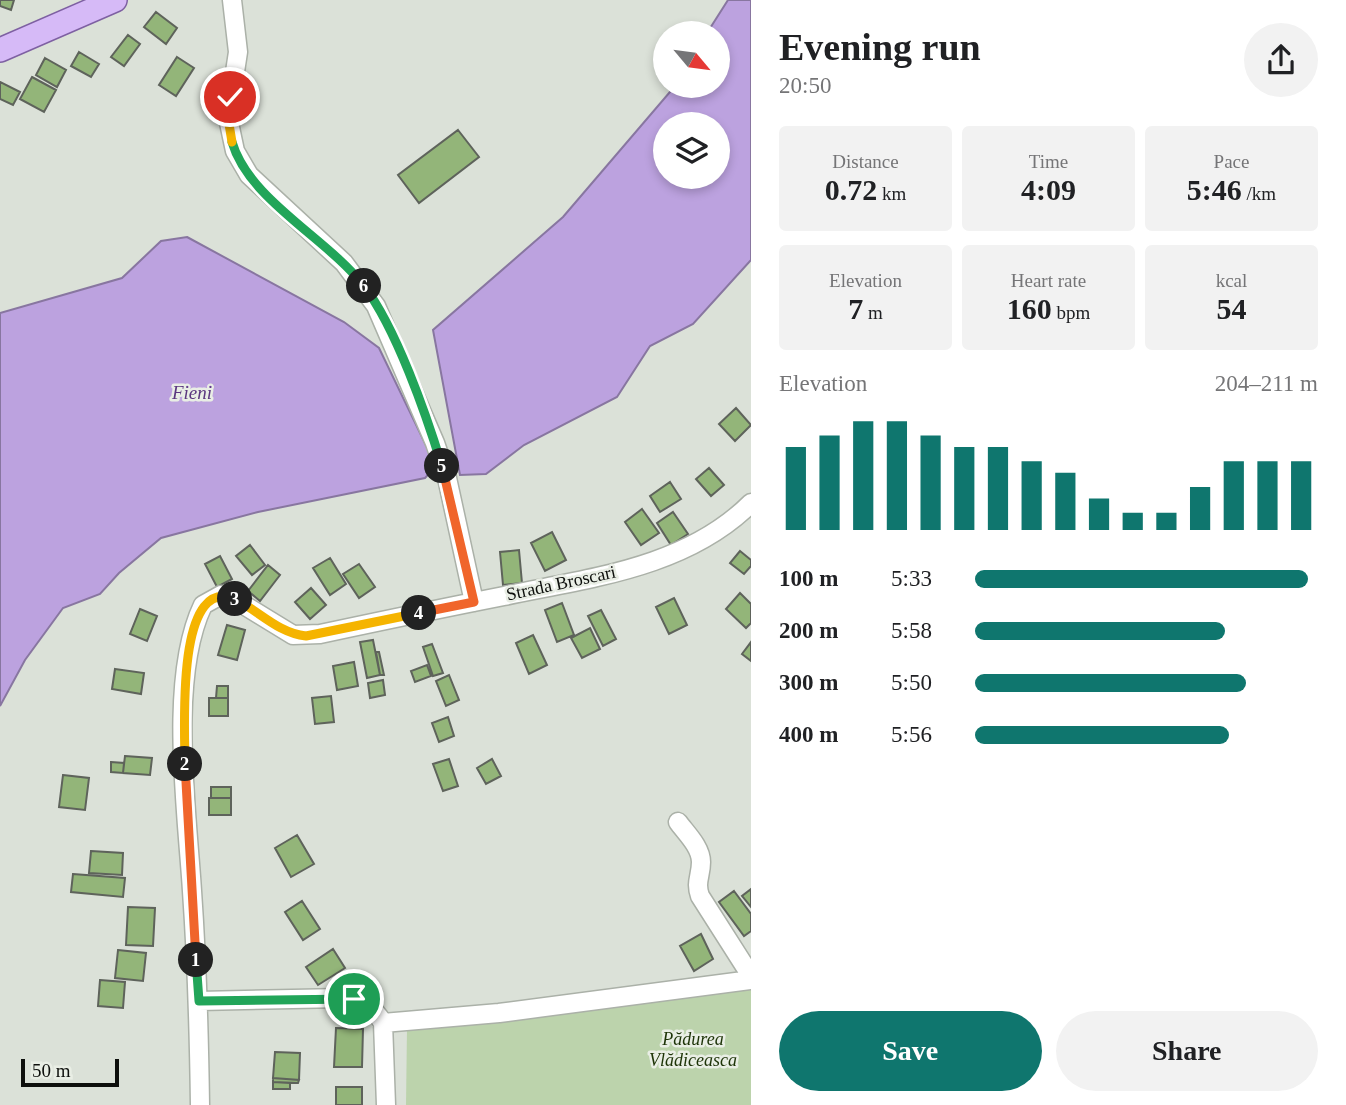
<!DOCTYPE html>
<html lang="en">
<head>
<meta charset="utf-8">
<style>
  :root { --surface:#fff; --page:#f2f2f2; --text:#202124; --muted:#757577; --accent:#0f766e }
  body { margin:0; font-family:"Times New Roman",serif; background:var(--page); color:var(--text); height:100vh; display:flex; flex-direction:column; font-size:26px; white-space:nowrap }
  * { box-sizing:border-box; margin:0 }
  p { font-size:23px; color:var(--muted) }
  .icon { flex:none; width:38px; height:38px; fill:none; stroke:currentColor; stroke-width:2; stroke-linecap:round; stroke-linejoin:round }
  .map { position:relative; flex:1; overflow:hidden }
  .side { display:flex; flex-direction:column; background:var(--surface); width:595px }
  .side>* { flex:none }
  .needle { width:46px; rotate:119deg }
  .buttons { position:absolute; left:653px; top:21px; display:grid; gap:14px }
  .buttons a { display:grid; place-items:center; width:77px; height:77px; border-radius:50%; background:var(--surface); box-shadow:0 4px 10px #0003; font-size:35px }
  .scale { position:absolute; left:21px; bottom:18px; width:98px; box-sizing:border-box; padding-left:7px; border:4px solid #0d0f0c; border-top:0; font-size:19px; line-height:24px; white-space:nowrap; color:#0d0f0c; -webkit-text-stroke:5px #e9eee5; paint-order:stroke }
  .pin { position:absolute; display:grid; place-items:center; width:60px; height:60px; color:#fff; margin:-30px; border:4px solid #fff; border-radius:50%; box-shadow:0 2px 7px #0007 }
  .km { position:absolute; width:35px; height:35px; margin:-18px; border-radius:50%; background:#222; color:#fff; font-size:19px; line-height:35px; text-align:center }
  .round { display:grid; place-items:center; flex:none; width:74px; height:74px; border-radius:37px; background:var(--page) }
  .headline { display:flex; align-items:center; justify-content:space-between; height:119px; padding:0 28px }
  h1 { font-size:38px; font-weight:800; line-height:52px }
  .metrics { display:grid; grid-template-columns:repeat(3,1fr); gap:10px; height:119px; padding:7px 28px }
  .metrics div { display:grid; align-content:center; border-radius:7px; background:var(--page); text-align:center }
  .metrics b { font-size:30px; font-weight:800 }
  .metrics small { font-size:19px; font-weight:400 }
  .metrics p { font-size:19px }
  .chart { height:196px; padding:14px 28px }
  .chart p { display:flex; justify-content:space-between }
  .chart svg { width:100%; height:126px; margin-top:7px; stroke:var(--accent); stroke-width:6 }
  .button { display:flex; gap:14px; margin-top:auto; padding:14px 28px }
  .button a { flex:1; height:80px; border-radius:42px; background:var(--accent); color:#fff; font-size:28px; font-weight:800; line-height:80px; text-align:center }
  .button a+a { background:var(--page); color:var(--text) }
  ul { padding:0 28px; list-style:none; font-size:23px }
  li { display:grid; grid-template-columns:112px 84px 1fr; align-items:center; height:52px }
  li i { height:18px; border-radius:9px; background:var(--accent) }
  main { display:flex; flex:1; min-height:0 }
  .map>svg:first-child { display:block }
  .green { fill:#bcd3ac }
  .water { fill:#bca2df; stroke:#8876a0; stroke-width:2; fill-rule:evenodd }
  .building { fill:#93b579; stroke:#5e635b; stroke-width:2 }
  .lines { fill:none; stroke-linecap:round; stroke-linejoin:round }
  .minor-casing { stroke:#abb1a8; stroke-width:21 }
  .major-casing { stroke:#7e60a2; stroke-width:26 }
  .minor { stroke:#fff; stroke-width:18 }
  .major { stroke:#d6baf7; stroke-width:23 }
  .split-1-casing { stroke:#fff; stroke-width:14 }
  .split-2-casing { stroke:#fff; stroke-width:14 }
  .split-3-casing { stroke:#fff; stroke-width:14 }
  .split-4-casing { stroke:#fff; stroke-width:14 }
  .split-5-casing { stroke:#fff; stroke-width:14 }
  .split-6-casing { stroke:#fff; stroke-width:14 }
  .split-7-casing { stroke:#fff; stroke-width:14 }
  .split-8-casing { stroke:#fff; stroke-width:14 }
  .split-1 { stroke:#22a559; stroke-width:9 }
  .split-2 { stroke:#f0652b; stroke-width:9 }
  .split-3 { stroke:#f5b400; stroke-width:9 }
  .split-4 { stroke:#f5b400; stroke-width:9 }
  .split-5 { stroke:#f0652b; stroke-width:9 }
  .split-6 { stroke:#22a559; stroke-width:9 }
  .split-7 { stroke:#22a559; stroke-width:9 }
  .split-8 { stroke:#f5b400; stroke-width:9 }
  .labels { text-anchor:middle; stroke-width:5; stroke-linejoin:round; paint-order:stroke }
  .street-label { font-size:18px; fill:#0d0f0c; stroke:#e9eee5 }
  .park-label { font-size:18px; font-style:italic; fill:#1d3307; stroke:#e9eee5 }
  .water-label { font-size:19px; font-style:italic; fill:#5b3780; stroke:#e9eee5 }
</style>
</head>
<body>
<main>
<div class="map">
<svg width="751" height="1105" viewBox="0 0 751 1105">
  <rect width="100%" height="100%" fill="#dbe1d8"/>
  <!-- green -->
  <path class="green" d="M751 985V1105H406L407 1028Z"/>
  <!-- water -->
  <path class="water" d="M728 0H751V260L693 324 650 346 617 397 524 445 486 474 460 475 433 330 563 217 675 86H718V33H707ZM665 124H718V177H665Z
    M187 237 344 322 379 348 436 466 425 478 258 512 161 538 119 573 100 594 63 608 25 660 0 706V313L122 278 161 241Z"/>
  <!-- building -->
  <path class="building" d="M0 0H14L11 10 0 6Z
    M156 12 177 28 166 44 144 27Z
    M128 35 140 44 124 66 111 57Z
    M79 52 99 64 91 77 71 66Z
    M177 57 194 68 176 96 159 85Z
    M45 58 66 70 57 87 36 75Z
    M32 77 56 90 44 112 20 99Z
    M0 82 20 92 13 105 0 99Z
    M458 130 479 157 419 203 398 175Z
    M736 408 751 425 735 441 719 424Z
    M709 468 724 485 711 496 696 479Z
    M670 482 681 499 660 512 650 496Z
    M642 509 659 533 641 545 625 522Z
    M673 512 688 534 671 545 657 523Z
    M552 532 566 560 545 571 531 543Z
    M250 545 265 565 252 575 236 556Z
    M519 550 522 583 503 585 500 552Z
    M740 551 751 560V566L744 574 730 563Z
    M220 556 232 579 217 587 205 564Z
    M330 558 346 584 330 595 313 568Z
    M359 564 375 587 359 598 343 574Z
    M268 565 280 575 260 601 248 591Z
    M311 588 326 605 310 619 295 602Z
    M740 593 751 604V623L746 628 726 609Z
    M674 598 687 625 669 634 656 607Z
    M562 603 574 635 557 642 545 610Z
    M140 609 157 616 147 641 130 634Z
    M601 610 616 639 603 646 588 616Z
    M227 625 245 630 237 660 218 655Z
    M590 628 600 649 582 658 571 638Z
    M533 635 547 665 529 674 516 643Z
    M373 640 380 675 367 678 360 642Z
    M751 642V661L742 654Z
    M432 644 443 673 433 676 423 647Z
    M376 652H379L384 675H380Z
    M354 662 358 686 337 690 333 666Z
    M427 665 431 676 415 682 411 671Z
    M115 669 144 673 141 694 112 689Z
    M449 675 459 700 446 706 436 681Z
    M383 680 385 695 370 698 368 683Z
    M217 686H228V698H216Z
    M331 696 334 722 315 724 312 698Z
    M209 698H228V716H209Z
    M448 717 454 736 439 742 432 723Z
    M125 756 152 758 150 775 123 773Z
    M449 759 458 786 443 791 433 764Z
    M492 759 501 776 486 784 477 768Z
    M111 762 124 763 123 773 111 772Z
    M63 775 89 778 85 810 59 807Z
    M211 787H231V798H211Z
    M209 798H231V815H209Z
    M297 835 314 864 291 877 275 848Z
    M91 851 123 853 122 875 89 873Z
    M73 874 125 878 123 897 71 892Z
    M751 889V907L742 896Z
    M734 891 751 914V931L744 936 719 902Z
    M302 901 320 929 303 940 285 912Z
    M128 907 155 908 153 946 126 945Z
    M701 934 713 959 694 971 680 946Z
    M333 949 345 968 318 985 306 967Z
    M118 950 146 953 143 981 115 978Z
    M100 980 125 982 123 1008 98 1006Z
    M336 1028 363 1029 362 1067H334Z
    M275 1052 300 1053 299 1080 273 1078Z
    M273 1078 299 1080 298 1083 273 1082Z
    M273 1082 290 1083V1089H273Z
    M336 1087H362V1105H336Z"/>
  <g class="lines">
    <!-- minor casing -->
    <g class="minor-casing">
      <path id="minor" d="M232 0 238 52 228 118 235 151 249 175 344 263 376 306 435 443 447 478 474 602
        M678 822C686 833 701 847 701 862 701 876 695 882 700 896L751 976
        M199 1001 343 998C361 1000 374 1007 383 1023L386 1105
        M383 1023 499 1013 751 980
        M200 1105C199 1033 197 962 192 891 187 810 168 678 203 605L221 595 231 597 293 635 320 634C381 621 443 608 504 596 589 578 686 568 751 503"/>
    </g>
    <!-- major casing -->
    <g class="major-casing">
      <path id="major" d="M0 50 115 0"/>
    </g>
    <!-- minor -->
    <use href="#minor" class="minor"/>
    <!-- major -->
    <use href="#major" class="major"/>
  </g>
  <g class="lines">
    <!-- split-1 casing -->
    <g class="split-1-casing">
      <path id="split-1" d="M196 960 199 1001 354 999"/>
    </g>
    <!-- split-2 casing -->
    <g class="split-2-casing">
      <path id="split-2" d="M185 764 196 960"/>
    </g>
    <!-- split-3 casing -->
    <g class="split-3-casing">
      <path id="split-3" d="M185 764C185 732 175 574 235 599"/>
    </g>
    <!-- split-4 casing -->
    <g class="split-4-casing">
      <path id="split-4" d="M235 599C259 611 278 633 306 636L419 613"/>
    </g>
    <!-- split-5 casing -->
    <g class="split-5-casing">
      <path id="split-5" d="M419 613 474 602 442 466"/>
    </g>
    <!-- split-6 casing -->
    <g class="split-6-casing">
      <path id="split-6" d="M364 286C396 328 426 414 442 466"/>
    </g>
    <!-- split-7 casing -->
    <g class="split-7-casing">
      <path id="split-7" d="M232 142C249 200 327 238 364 286"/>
    </g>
    <!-- split-8 casing -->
    <g class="split-8-casing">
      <path id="split-8" d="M230 97 228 118 232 142"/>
    </g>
    <!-- split-1 -->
    <use href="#split-1" class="split-1"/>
    <!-- split-2 -->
    <use href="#split-2" class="split-2"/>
    <!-- split-3 -->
    <use href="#split-3" class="split-3"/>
    <!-- split-4 -->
    <use href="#split-4" class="split-4"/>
    <!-- split-5 -->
    <use href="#split-5" class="split-5"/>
    <!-- split-6 -->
    <use href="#split-6" class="split-6"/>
    <!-- split-7 -->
    <use href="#split-7" class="split-7"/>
    <!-- split-8 -->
    <use href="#split-8" class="split-8"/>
  </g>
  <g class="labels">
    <!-- street labels -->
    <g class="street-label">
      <text transform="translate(561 583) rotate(-12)" y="6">Strada Broscari</text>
    </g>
    <!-- park labels -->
    <g class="park-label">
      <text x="693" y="1045">Pădurea<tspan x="693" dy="21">Vlădiceasca</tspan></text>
    </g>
    <!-- water labels -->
    <g class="water-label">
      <text x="192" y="399">Fieni</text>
    </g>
  </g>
</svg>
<div class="buttons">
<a><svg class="needle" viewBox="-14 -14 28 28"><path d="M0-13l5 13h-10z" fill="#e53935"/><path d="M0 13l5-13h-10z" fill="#757577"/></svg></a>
<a><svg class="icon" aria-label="layers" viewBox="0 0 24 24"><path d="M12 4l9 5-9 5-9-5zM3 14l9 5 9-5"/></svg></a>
</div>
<div class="scale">50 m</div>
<div class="pin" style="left:354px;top:999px;background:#1e9e55"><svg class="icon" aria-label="arrive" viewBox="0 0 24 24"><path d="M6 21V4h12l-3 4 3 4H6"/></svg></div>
<div class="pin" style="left:230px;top:97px;background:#d93025"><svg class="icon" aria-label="check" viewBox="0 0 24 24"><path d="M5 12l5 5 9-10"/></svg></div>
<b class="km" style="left:196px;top:960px">1</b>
<b class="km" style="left:185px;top:764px">2</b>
<b class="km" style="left:235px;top:599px">3</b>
<b class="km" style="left:419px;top:613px">4</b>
<b class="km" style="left:442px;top:466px">5</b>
<b class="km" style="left:364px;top:286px">6</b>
</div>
<section class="side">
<div class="headline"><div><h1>Evening run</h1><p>20:50</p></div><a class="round"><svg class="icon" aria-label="share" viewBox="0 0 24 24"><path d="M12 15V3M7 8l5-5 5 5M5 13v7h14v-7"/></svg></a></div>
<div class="metrics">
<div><p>Distance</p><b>0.72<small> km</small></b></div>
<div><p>Time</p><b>4:09</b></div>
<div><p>Pace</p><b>5:46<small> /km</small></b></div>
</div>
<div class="metrics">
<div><p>Elevation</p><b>7<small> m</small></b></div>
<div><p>Heart rate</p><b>160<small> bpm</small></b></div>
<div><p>kcal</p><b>54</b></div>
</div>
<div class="chart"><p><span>Elevation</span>204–211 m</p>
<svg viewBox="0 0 160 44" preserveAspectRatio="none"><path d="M5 44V15M15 44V11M25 44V6M35 44V6M45 44V11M55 44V15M65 44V15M75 44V20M85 44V24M95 44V33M105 44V38M115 44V38M125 44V29M135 44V20M145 44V20M155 44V20"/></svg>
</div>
<ul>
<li><b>100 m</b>5:33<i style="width:97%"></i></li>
<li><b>200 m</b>5:58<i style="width:73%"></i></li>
<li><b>300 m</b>5:50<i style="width:79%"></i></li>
<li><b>400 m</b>5:56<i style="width:74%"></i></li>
</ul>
<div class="button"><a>Save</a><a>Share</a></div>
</section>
</main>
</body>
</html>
